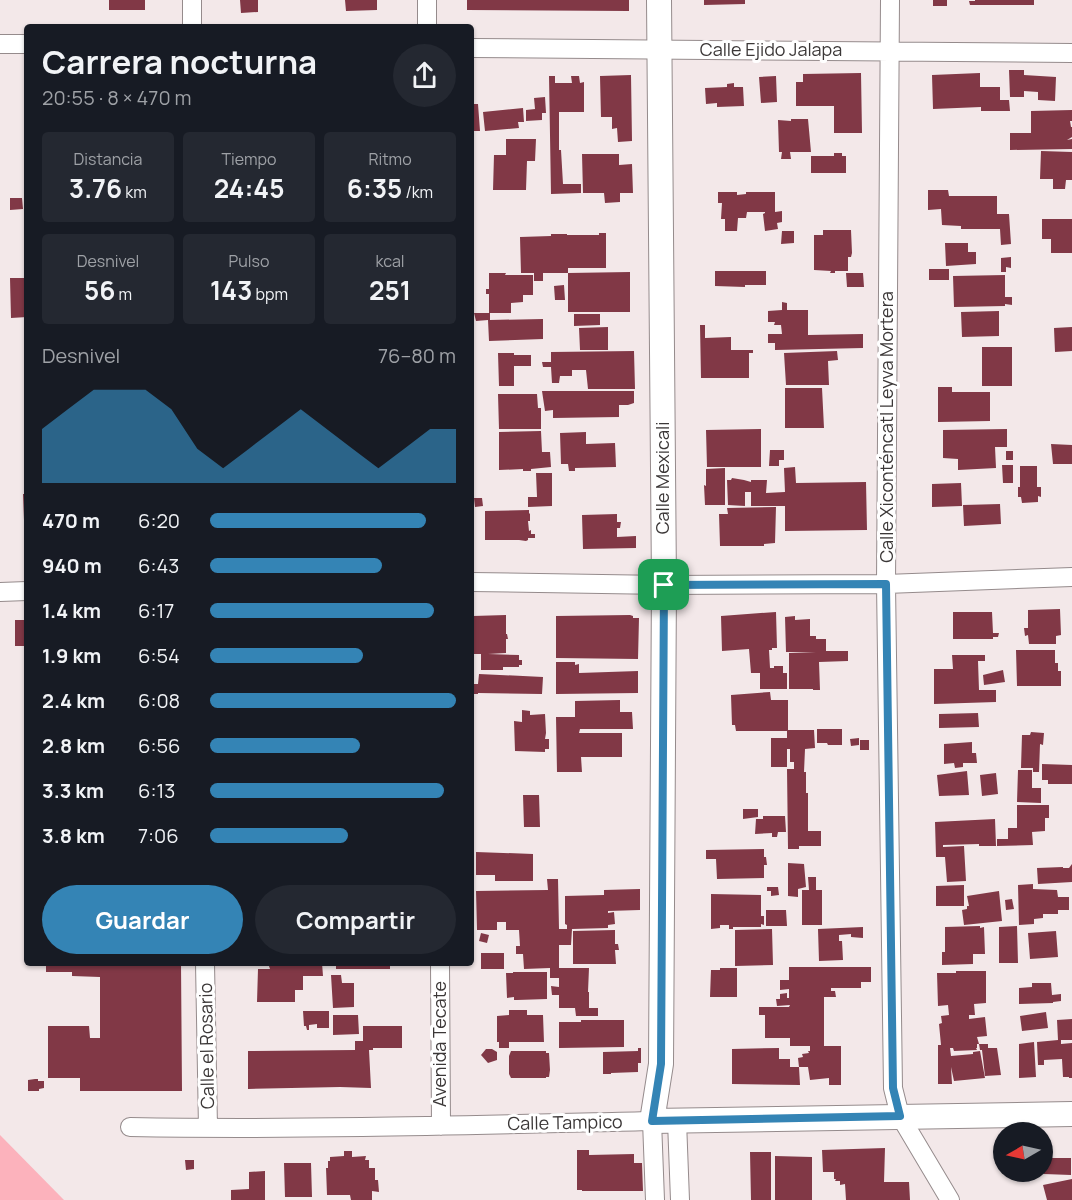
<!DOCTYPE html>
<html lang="es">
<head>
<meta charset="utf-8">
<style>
  :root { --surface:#171b24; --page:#242831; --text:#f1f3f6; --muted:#9ea1a6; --accent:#3484b5 }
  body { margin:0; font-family:Manrope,sans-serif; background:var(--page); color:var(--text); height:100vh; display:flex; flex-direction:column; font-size:22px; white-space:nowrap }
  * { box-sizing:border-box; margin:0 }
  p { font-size:20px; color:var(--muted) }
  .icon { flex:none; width:33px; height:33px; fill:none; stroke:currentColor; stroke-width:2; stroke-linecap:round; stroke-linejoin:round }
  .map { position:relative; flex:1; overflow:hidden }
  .details { position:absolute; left:24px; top:24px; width:450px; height:942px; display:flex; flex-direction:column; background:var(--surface); border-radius:6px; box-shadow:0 2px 4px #0004 }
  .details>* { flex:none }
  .needle { width:39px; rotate:261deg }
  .controls { position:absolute; left:993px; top:1122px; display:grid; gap:12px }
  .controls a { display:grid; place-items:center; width:60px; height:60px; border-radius:50%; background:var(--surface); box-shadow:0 2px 4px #0004; font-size:30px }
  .pin { position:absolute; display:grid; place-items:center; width:51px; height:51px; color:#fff; margin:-26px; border-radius:12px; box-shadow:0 3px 9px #0006 }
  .round { display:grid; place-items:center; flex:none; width:63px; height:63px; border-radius:32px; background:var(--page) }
  .headline { display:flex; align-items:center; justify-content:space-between; height:102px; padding:0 18px }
  h1 { font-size:33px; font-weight:700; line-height:45px }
  .figures { display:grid; grid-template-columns:repeat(3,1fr); gap:9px; height:102px; padding:6px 18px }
  .figures div { display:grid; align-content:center; border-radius:6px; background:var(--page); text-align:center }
  .figures b { font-size:26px; font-weight:700 }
  .figures small { font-size:16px; font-weight:400 }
  .figures p { font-size:16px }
  .chart { height:168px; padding:12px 18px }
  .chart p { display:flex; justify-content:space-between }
  .chart svg { width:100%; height:108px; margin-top:6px; fill:var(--accent); opacity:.7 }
  .button { display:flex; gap:12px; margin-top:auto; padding:12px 18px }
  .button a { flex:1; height:69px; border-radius:36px; background:var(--accent); color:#fff; font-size:24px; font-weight:700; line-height:69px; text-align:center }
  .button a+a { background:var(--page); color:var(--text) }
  ul { padding:0 18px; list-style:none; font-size:20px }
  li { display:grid; grid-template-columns:96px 72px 1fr; align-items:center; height:45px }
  li i { height:15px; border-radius:8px; background:var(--accent) }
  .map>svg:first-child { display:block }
  .green { fill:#fcb2bc }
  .building { fill:#813846 }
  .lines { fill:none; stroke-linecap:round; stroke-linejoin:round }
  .street-casing { stroke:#958b8c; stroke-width:20 }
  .secondary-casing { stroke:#958b8c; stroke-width:26 }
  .street { stroke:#fff; stroke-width:18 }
  .secondary { stroke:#fff; stroke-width:24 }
  .route-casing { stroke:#fff; stroke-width:12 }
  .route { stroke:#3484b5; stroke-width:8 }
  .labels { text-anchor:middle; stroke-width:6; stroke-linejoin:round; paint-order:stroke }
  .street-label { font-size:18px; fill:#3b3737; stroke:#fff }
</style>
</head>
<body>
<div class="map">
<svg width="1072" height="1200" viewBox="0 0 1072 1200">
  <rect width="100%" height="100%" fill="#f3e8e9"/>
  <!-- green -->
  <path class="green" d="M0 1135 64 1200H0Z"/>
  <!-- building -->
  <path class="building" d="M109 0H145V10H109Z
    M240 0H258V12L241 13Z
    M345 0H377V10L346 11Z
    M467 0H629V11L467 10Z
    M704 0H745V4L704 5Z
    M933 0H947V6H933Z
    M975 0H1034V5H970L969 1H975Z
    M1009 70H1024V75L1056 77 1055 101 1038 100V92L1024 91V97H1010Z
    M861 73 862 133H834V106H796V82H803V74Z
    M980 73V87H1000V100H1009L1010 111H981V107L933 109 932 75Z
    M631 75 632 141 618 142 617 128 612 129V117H601L600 76Z
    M549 76H555V83H572L571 76H579L580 83 584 82V112H559V150H561L563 184H581V193L551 194Z
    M776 76 777 102 761 103 759 77Z
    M734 83V87H743L744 106 717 107V103L706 104 705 88 727 87V84Z
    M545 97 546 113H542V120L526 121V110L535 109 534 98Z
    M471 104H478L480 131H472Z
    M523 108 524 122H518L519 128 485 131 483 112Z
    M1072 110V121H1070L1071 127H1072V137L1067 140 1072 139V149L1010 150V133H1031V111Z
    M791 119H808L811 152H790L791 159H781L782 152H779L778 120 791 121Z
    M506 139H536L535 161H527L526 190H493L494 155H506Z
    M1041 151 1072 152V180H1066L1065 189H1053V179H1040Z
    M834 153H842V156H846V173H811V156H834Z
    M582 154H619V165L632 164 633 193H620V202L605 203 604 193H583Z
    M928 190H948L949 196H997V214H1009L1011 244 1001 245 1000 229H961V226L942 225 941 209 928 210Z
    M718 192H737V195L746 194V192H775V212L782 211V222L777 223 778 229 765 231 763 214 765 213V212H747L746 218H738L737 231H725V219H721L722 203H718Z
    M10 198H22L23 209 10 210Z
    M1042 219H1072V253H1051V239H1042Z
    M823 230H851L852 253 851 257H848V271H835V273H830L831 271 814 270V235H823Z
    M782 231H794V243L781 244Z
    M599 233H606V268H568V273H543V281H534V273H521L520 237 551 236V234H567V235H599Z
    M945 243H968V252H976V264L946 266Z
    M1011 257V268L1006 267V272H1001V258Z
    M929 269H949V280H929Z
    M715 271H766V285H745V287L715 286Z
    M630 272V312H568V273Z
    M489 273H506L505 275H533V295H523V302L511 303V313H490V320L543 319V339L489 341 488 320 476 321 474 313H489V294H486V289H489Z
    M846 273H863L864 287H847Z
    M1005 275V297H1012V305L1005 304V306L954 307 953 276Z
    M10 278H27V317L11 318Z
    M564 285 565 300H555L554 286Z
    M782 302 787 303V310H808V335L863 334V348L775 350V343H768V334H782L781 325H774L775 322H768V311L782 310Z
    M999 311V336L962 337 961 312Z
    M574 314H600V325L574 326Z
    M700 325H705V338L731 337V350H753V353H749V378H701Z
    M608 327V350H580L579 328Z
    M1072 327V351L1055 352 1054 328Z
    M982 347H1012V386H982Z
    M634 351 635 389H588L586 370H572V376H560L559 383H552L551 367H543L542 362H551V352Z
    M837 351 838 360 828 361 829 385H786L784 353Z
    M498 353H514V355H531V366H514V386H499Z
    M938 387H952V392H990V421L938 422Z
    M785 388H822L824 428H785Z
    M542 391H634V403L628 405H619V417L553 418V410L545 411Z
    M498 394H537L538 408H541V429H499Z
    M761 429V467H707L706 430Z
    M1007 429V447H995L996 468 958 470V459L943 458V430Z
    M541 431 542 452H550L551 467 531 469V471H523V469L499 470V432Z
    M586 432V444L615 443 616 467 575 468V471H569L568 464H561L560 433Z
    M1051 444 1072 445V464H1053Z
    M770 450H784V460H779V466H769Z
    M1006 451H1013V460H1006Z
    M1002 465H1013V483H1003Z
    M1020 466H1037V487H1041V497L1038 496V502L1022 503 1021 497H1018V487H1020Z
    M795 467 796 483 866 482 867 530 785 531V506H751V492H745V506L728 505 727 480H731L732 478 744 480 751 482V480H767L766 493 785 492 784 468Z
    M725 468V505H705L704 485 706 486V469Z
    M536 473H552V506L528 507V497H537Z
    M961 483 962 506 932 507V484Z
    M23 494H27V520H24Z
    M474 498H482L483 506 475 507Z
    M1000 504 1001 524 964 526 963 505Z
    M776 507 775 543 764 544V546H720L719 514H728L727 508Z
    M529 510V514L530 513V521H528L529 531 531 530V534H535V538H528V540L526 541 519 540H485V511Z
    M617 514V522H621L620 528H617V537L636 536V548L583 549 582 515Z
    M1060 609 1061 635 1056 636V644H1029L1028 635 1025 636 1024 628H1028V610Z
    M776 612 777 648H772V650H769L770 668H774V666H783V673H787V689H760V673H751L749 649 722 651 721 616Z
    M953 612H992L993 633H999L998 637H993V639H953Z
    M506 615V634H507L508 639H506V653L488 654 519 655V660H522V665H519V667H503V670H481V654H474L473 616Z
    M630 615 633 616V618H639L638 659 556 658V616Z
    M795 616V620L810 619V636H816V639H826V651H848V661L819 662 820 690H813V689H789V653L816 652H786L785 617Z
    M15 620H27V646H15Z
    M1016 650H1055V663H1058V671H1061V686H1017Z
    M952 655H985V661H978L979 690H996V702L934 704V669H953Z
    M556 662H575V665L579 664V673L638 671V693L556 694Z
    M1003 670 1005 682 984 685 983 675Z
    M479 674 543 677 542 694 478 693V694H473V684H478Z
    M770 692 771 700H788V730H814L815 748 805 749 804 772H806V793H808V831H821V846H799V849H788L787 769H794V762H790V749H787V767H771V738H787V731H736L735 725H732L731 695Z
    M620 700V712H632L633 729H580L579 733H622V757H581L582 772H557L556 717H575V701Z
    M522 710 530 711V715L545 714 546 733 545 739H549V749H545V752L515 751 514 721 522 722Z
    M978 713 979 727 939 728V714Z
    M817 729H842V745H828L827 743H817Z
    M1031 732 1044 733 1043 745 1040 744 1039 772H1033V768H1021L1022 735H1030Z
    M859 738V745L851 746 850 739Z
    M860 740H869V750H860Z
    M972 742V753H976L977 763H963V767L955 768 954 763 944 764V744Z
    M1042 764 1072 765V784H1048V780H1042Z
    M1018 770H1032V788H1041V803L1017 802Z
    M967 771 969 795 939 796 937 775Z
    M996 773 998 794 982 796 980 775Z
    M523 795H539L540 827H524Z
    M1017 805H1049V818H1045V831L1032 832 1033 845 997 846V839H1008V828H1017Z
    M743 809H758V817L743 819Z
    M763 816H785L786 832H778L777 837H772V833L755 834 756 819H763Z
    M995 819 996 846H979V844L943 845V847L964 846 966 881 947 882 945 857H936L935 822Z
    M764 849V857H766L767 865H764V878L717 879 716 859H706V850Z
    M476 852 533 854V881H495V875H476Z
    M788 863 804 864 806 887 798 889V897L788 896Z
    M1072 864V882L1038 884 1037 868 1063 867V868H1069Z
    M808 877H816V890H822V925H802V890H809Z
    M547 879H558L559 929H567V925L565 924V896L604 895V890L640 889V910L608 911V913L614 912 615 924 608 925V928L572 929 571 945H559V968H589L588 992H589V1008H598V1016H576L575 1008H559V995H552L551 986 559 987V978H550V968L524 969 523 954H516V946H520L519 930H506V922H497V930H477L476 891 548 890Z
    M1033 884V889L1057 890 1058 897H1069V910H1058V914H1043V918L1034 919V924L1019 925 1018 885Z
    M964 885V906H936V886Z
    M767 887H778L779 895 771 896V891H767Z
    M999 891 1002 921 964 925 962 910 967 909V906H969L967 896Z
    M711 894 761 895V916H764V925L761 924V927H733V929H729V925H720V928L711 929Z
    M1012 899 1014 909 1006 910 1005 900Z
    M766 910H786L787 926H766Z
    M980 926V928L984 927 985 954H973V964L942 965V952H945V927Z
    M1017 926 1018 963H999V927Z
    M863 927V938L851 937V934L839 935V941H842L843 960 819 961 818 929Z
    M772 929 773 965 735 966V930Z
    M615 930V944H618L619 950H615L616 964H573V931Z
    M1056 931 1058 957 1030 959 1028 933Z
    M481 933 489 935 487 943 479 941Z
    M481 953H504V969H481Z
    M46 963H181L182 1091H80V1078H48V1026H89L90 1038H100V977L72 976V972H46Z
    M287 963H322L323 976H303V990H295V1002H257L258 969H270L269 966H287Z
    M336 963H390V969H336Z
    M789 967H871V982H861V988H831V991H835L836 997H824V1046H841V1085H829V1078L810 1080 808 1067H799L800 1085 732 1084V1049L779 1048V1059H790V1067H799L798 1058 803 1057 802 1054 809 1053 808 1051H810V1046H790V1038H765V1015H759V1007H789L790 1005 777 1006 776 999H780V994L787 993V998H789V989L780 990V980H789Z
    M720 968H737V997H710L711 970H720Z
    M956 971H986V1003L974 1004 975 1015H969V1019L985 1017 987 1036 977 1037 979 1044H977V1048H976L977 1050 954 1051 953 1048H950L951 1056 973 1054V1052L980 1051 985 1078 954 1081 951 1067 952 1084H938V1045H941L939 1024 942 1023 941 1016 949 1015 948 1005 938 1006 937 973H956Z
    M513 972H547V999L517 1000H514V997L507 998 506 973H513Z
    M331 975H341L342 983H354V1007L333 1008Z
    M1032 983H1051L1052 995 1061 994V1001L1053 1002V1003L1019 1004V988L1032 987Z
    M509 1010H527V1015H543L544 1042H509V1048H499V1042H497V1016L509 1015Z
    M303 1011H329V1028H317V1024L309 1025V1030H307L306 1026H304Z
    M1046 1012 1048 1028 1022 1031 1020 1016Z
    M333 1015H358L359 1034 333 1035Z
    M1072 1019V1040H1061V1044L1072 1043V1078H1069V1077H1063L1062 1059 1044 1060V1065H1038L1037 1042 1058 1040 1057 1020Z
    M581 1020H624V1047L559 1048V1022H581Z
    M363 1026H402V1048H373V1050H369L371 1088 340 1087 248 1089V1051L355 1050V1041H363Z
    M1034 1042 1036 1077 1019 1078V1044Z
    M979 1044H988V1048H997L1001 1075 985 1076 982 1050H980Z
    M638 1048H641V1063H638V1072L611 1073V1074H603V1052L638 1051Z
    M486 1049H492L497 1052V1060L488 1063 481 1055Z
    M511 1051H546V1053H549L550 1070 549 1077H546V1078H511L509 1074V1056Z
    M35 1079H38V1081H44V1088L39 1089V1091H28V1080Z
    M1042 1144H1048V1158H1071V1175L1044 1174V1154H1042Z
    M885 1148 884 1182H909L910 1200H846L845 1184 840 1185V1181H835L836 1179H834V1172H823L822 1150Z
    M577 1150H589V1155L634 1154V1163H642L643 1191H582V1190H577Z
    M344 1151H352V1157L366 1156 365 1160H369V1168H375V1180H378L379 1192 372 1191V1200H351L350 1195H327L326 1168H328V1161H330V1157L344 1156Z
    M750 1152H771V1200H751Z
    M775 1156 812 1157V1200H775Z
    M185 1160H194V1169L186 1170Z
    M284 1163H311L312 1197H285Z
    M265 1171V1200H231V1190L249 1189V1172Z
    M1072 1179V1200H1047L1043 1185Z"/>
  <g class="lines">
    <!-- street casing -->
    <g class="street-casing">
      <path id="street" d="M427 0V27
        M890 0 886 584 893 1088 900 1116 950 1200
        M192 27V0
        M0 44H27
        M471 48 1072 53
        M471 582 664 585 886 584 1072 577
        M0 592 27 591
        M205 963 208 1128
        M440 963 441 1126
        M677 1121 680 1200
        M130 1127C304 1130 478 1125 652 1121L655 1200"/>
    </g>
    <!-- secondary casing -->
    <g class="secondary-casing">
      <path id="secondary" d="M659 0 664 585 661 1064 652 1121 1072 1114"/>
    </g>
    <!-- street -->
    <use href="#street" class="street"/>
    <!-- secondary -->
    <use href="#secondary" class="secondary"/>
  </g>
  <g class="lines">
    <!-- route casing -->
    <g class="route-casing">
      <path id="route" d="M886 584 893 1088 900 1116 652 1121 661 1064 664 585Z"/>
    </g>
    <!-- route -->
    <use href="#route" class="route"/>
  </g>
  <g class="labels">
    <!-- street labels -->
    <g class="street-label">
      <text x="771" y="56">Calle Ejido Jalapa</text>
      <text transform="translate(887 427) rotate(-90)" y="6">Calle Xiconténcatl Leyva Mortera</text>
      <text transform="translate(663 478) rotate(-90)" y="6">Calle Mexicali</text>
      <text transform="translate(440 1044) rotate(-90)" y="6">Avenida Tecate</text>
      <text transform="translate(207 1046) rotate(-91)" y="6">Calle el Rosario</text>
      <text transform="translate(565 1123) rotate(-1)" y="6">Calle Tampico</text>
    </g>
  </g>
</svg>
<div class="controls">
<a><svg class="needle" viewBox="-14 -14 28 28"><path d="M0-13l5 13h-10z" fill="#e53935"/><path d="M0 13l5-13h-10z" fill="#9ea1a6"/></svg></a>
</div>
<div class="pin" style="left:664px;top:585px;background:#1e9e55"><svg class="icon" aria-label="arrive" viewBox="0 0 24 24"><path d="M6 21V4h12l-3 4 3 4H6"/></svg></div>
<section class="details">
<div class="headline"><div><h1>Carrera nocturna</h1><p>20:55 · 8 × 470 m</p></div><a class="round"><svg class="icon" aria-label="share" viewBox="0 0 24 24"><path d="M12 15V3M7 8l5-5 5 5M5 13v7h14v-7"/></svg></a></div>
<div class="figures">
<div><p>Distancia</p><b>3.76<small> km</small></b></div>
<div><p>Tiempo</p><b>24:45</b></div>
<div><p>Ritmo</p><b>6:35<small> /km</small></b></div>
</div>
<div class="figures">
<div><p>Desnivel</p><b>56<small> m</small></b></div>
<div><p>Pulso</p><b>143<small> bpm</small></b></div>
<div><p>kcal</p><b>251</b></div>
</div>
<div class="chart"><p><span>Desnivel</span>76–80 m</p>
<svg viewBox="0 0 160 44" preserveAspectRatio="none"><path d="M0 44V22L10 14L20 6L30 6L40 6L50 14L60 30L70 38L80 30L90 22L100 14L110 22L120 30L130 38L140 30L150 22L160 22V44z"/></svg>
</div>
<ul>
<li><b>470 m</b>6:20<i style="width:88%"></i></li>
<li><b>940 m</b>6:43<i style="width:70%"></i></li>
<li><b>1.4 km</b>6:17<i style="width:91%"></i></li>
<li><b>1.9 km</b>6:54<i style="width:62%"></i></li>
<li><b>2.4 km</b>6:08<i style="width:100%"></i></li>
<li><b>2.8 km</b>6:56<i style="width:61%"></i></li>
<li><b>3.3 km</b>6:13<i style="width:95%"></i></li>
<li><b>3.8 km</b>7:06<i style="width:56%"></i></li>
</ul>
<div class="button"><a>Guardar</a><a>Compartir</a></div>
</section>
</div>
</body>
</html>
